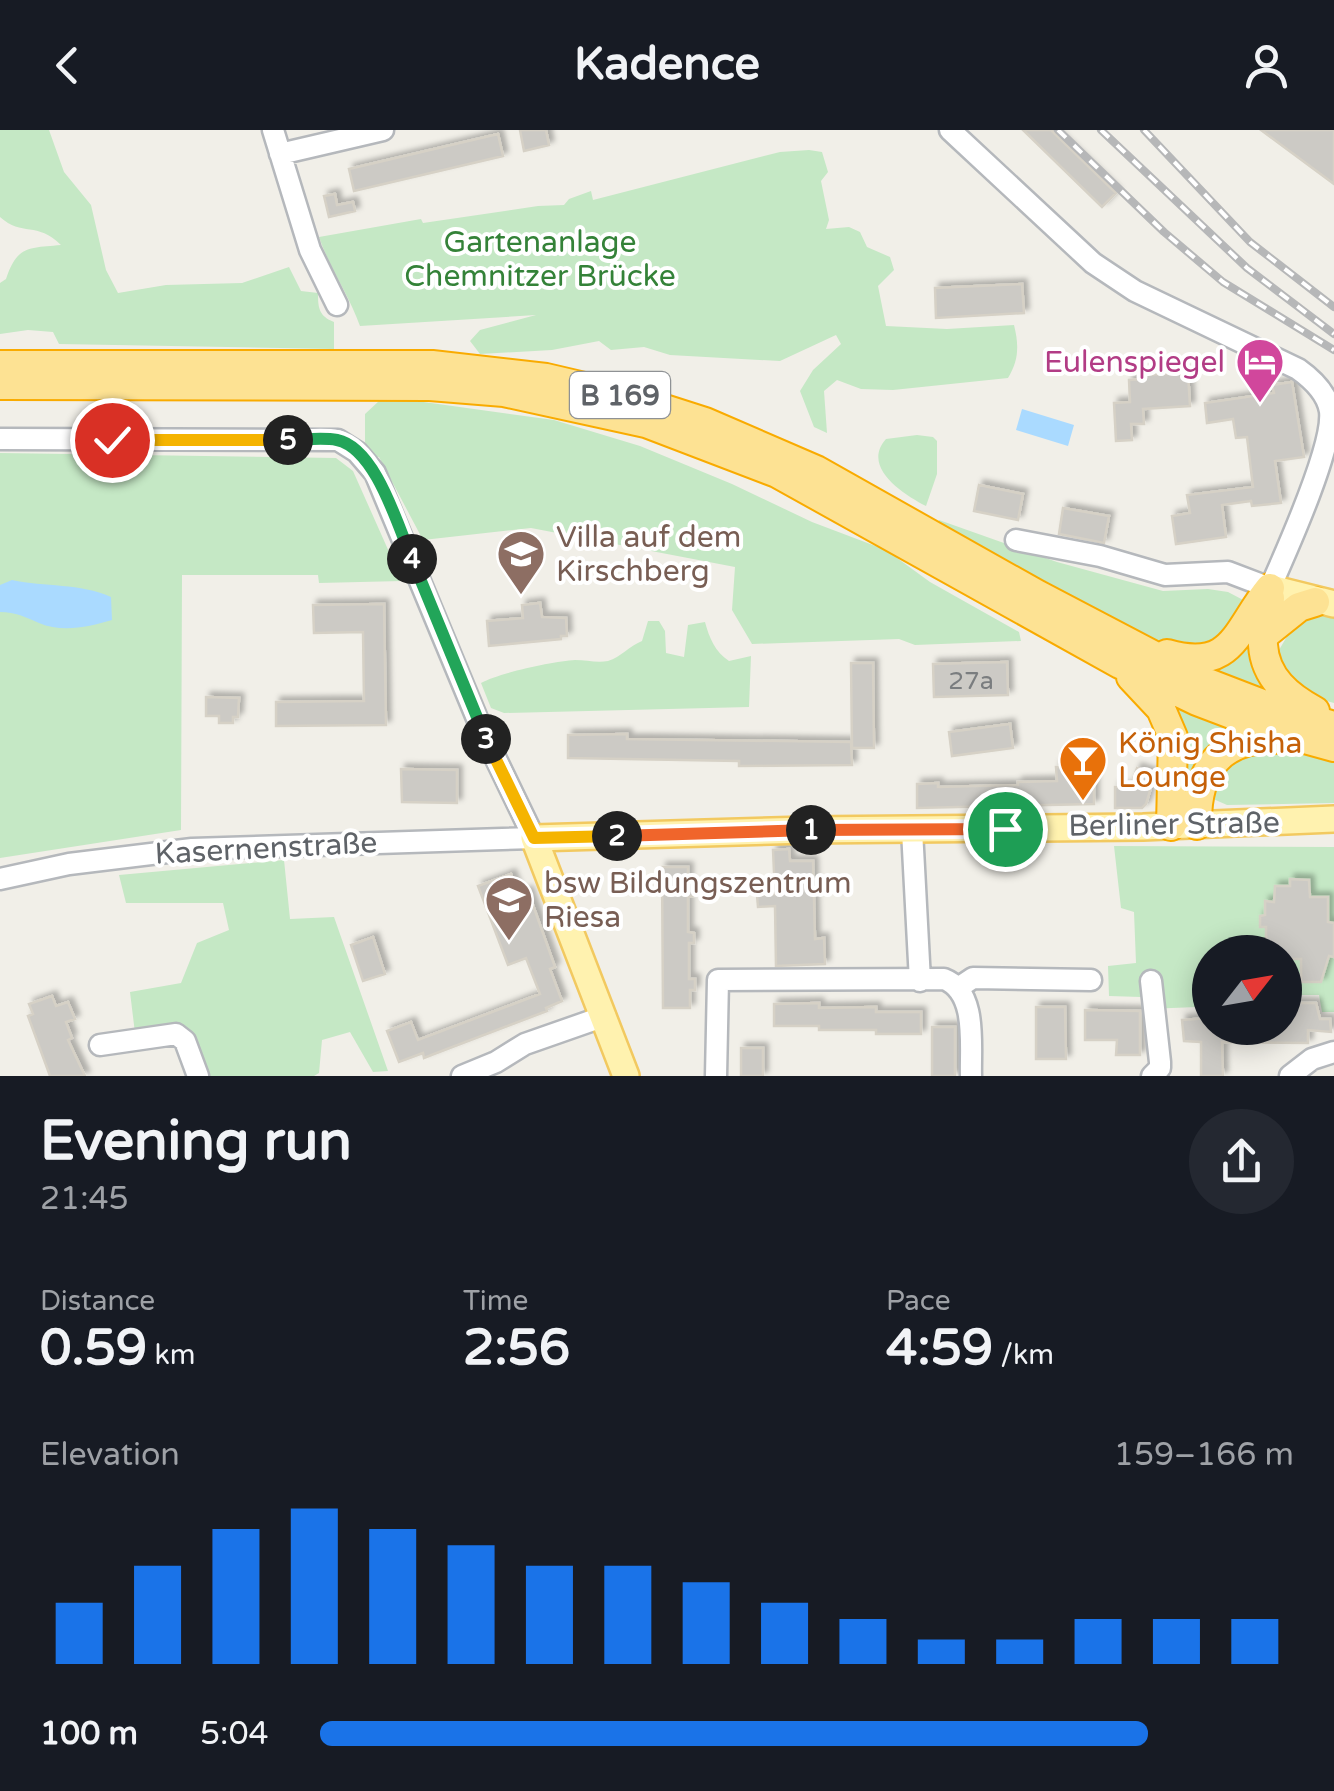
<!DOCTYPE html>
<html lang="en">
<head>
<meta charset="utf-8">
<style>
  :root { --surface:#171b24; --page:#242831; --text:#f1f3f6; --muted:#9ea1a6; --accent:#1a73e8 }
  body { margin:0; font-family:"Varela Round",sans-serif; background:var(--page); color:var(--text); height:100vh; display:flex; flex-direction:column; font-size:38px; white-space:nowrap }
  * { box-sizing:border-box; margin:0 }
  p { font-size:32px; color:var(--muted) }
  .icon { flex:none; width:55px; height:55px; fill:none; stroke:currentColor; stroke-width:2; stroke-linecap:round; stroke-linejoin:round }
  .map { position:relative; height:946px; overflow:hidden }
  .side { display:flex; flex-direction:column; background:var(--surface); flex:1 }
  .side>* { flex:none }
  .needle { width:65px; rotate:59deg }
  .tools { position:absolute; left:1192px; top:805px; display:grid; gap:20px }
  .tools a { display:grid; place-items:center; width:110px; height:110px; border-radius:50%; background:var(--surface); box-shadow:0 5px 25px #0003; font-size:50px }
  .pin { position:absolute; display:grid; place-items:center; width:85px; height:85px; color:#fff; margin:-42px; border:5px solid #fff; border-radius:50%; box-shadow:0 2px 10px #0007 }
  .km { position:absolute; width:50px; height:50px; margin:-25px; border-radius:50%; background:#222; color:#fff; font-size:28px; line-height:50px; text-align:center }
  .round { display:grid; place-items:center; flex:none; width:105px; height:105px; border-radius:52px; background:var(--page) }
  .summary { display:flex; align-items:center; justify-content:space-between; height:170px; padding:0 40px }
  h1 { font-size:55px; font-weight:700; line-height:75px }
  .figures { display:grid; grid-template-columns:repeat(3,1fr); gap:15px; height:170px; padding:10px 40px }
  .figures div { display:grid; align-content:center }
  .figures b { font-size:50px; font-weight:700 }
  .figures small { font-size:28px; font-weight:400 }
  .figures p { font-size:28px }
  .chart { height:280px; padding:20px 40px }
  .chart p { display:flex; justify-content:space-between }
  .chart svg { width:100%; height:180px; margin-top:10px; stroke:var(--accent); stroke-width:6 }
  ul { padding:0 40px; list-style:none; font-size:32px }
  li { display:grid; grid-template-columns:160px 120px 1fr; align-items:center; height:75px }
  li i { height:25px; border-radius:12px; background:var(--accent) }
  header { display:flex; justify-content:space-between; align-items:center; height:130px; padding:0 40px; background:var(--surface); font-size:45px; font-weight:700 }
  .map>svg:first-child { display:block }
  .green { fill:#c5e8c5 }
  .water { fill:#aadaff }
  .building { fill:#cccac5; stroke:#d6d1c6; stroke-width:2.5; filter:url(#shadow) }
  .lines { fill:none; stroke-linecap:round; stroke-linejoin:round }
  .minor-casing { stroke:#b5b8bc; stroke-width:25 }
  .major-casing { stroke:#f2c960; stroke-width:30 }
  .highway-casing { stroke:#f9ab00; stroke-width:32 }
  .minor { stroke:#fff; stroke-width:20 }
  .major { stroke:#fff2af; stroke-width:25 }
  .highway { stroke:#fde293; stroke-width:28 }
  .rail-casing { stroke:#b6b7b8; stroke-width:8 }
  .rail { stroke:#fff; stroke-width:4; stroke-dasharray:11; stroke-linecap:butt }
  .split-1-casing { stroke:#fff; stroke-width:20 }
  .split-2-casing { stroke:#fff; stroke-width:20 }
  .split-3-casing { stroke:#fff; stroke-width:20 }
  .split-4-casing { stroke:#fff; stroke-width:20 }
  .split-5-casing { stroke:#fff; stroke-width:20 }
  .split-6-casing { stroke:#fff; stroke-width:20 }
  .split-1 { stroke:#f0652b; stroke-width:12 }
  .split-2 { stroke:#f0652b; stroke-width:12 }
  .split-3 { stroke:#f5b400; stroke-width:12 }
  .split-4 { stroke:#22a559; stroke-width:12 }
  .split-5 { stroke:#22a559; stroke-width:12 }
  .split-6 { stroke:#f5b400; stroke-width:12 }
  .labels { text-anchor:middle; stroke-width:8; stroke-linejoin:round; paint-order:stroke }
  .number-label { font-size:25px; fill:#7a7d7f }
  .shield { fill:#fff; stroke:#8f9295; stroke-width:2.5 }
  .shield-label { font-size:28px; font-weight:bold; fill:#5f6368 }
  .park-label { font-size:30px; fill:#348238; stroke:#fff }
  .hotel-label { font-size:30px; fill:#b23c85; stroke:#fff; text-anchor:end }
  .education-label { font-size:30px; fill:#785e54; stroke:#fff; text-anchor:start }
  .food-label { font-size:30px; fill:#c56008; stroke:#fff; text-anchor:start }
  .street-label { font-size:30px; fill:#5f6368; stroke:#fff }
</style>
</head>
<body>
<header><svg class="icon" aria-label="back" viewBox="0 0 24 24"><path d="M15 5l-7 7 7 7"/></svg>Kadence<svg class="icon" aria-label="person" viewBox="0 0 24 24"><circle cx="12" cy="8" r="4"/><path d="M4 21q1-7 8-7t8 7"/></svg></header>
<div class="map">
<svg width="1334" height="946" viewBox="0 0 1334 946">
  <defs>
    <filter id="shadow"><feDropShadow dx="4.5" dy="-4.5" stdDeviation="2.5" flood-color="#0004"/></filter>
  </defs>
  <rect width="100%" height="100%" fill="#f1efe8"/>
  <!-- green -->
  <path class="green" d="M0 0H49L64 42 91 75 106 140 118 163 166 155 242 153 289 137 301 161 318 163C318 178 319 186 334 192V219L59 214 53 202 28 200 0 204V153L6 149C17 115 30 118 61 115 37 91 22 107 0 87Z
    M809 20 822 22 828 42 821 51 829 90 826 99 849 97 860 102 867 117 890 127 894 140 878 156 886 196 947 199 1014 195C1019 215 1019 230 1008 248L893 260 861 259 837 250 824 261 827 303 814 297 800 261 813 240 841 214 836 205 780 231 670 225 644 217 611 220 599 211 552 220 480 224 470 211 480 200 536 185 360 196C349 165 330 139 319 107L421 89 423 93 538 76 564 75 569 69 591 61 593 70 780 22Z
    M402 269 554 290 640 316 732 354 812 392 886 420 930 452 1019 502 1021 511 915 515 899 509 752 514 732 480 735 437 531 398 423 410 379 327 371 326 365 312V284L379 271Z
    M917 305 933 307 937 311V344L926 376C903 364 861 337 886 309Z
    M0 323 336 328 353 341 402 451 319 453 318 445H182L181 700 0 728Z
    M939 390 1057 432 1163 461 1208 459 1228 462 1247 472 1218 515 1178 520 1152 510 937 396Z
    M1318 483 1334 485V573C1305 565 1285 549 1279 520L1299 486Z
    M648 491H659L665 501 666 523 684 527 688 495 705 492C709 507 715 522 729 531L751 526 749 577 504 583 491 578 481 553C499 543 554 531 575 530 586 530 597 533 608 531 621 527 629 516 642 511Z
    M1250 502 1277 572 1189 534Z
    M1162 570 1258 602 1194 642 1183 675Z
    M1278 615 1334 632V673L1227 675 1211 668 1223 628Z
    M1114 716 1334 717V882H1322L1319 865H1285V822H1210V864H1200L1197 877 1147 879 1141 867 1109 866 1108 836 1136 833 1134 782 1121 778Z
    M284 730 290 789 334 787 388 941 373 942 350 902 322 910 319 943 314 946H205L188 900 178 897 135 903 130 862 181 853 197 813 229 800 223 773H126L119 745Z"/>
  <!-- water -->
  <path class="water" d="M1022 279 1074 295 1068 316 1016 300Z
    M12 450C45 457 80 453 111 467L112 490C89 497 62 503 39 493 25 487 16 482 0 482V455Z"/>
  <!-- building -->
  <path class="building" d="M520 0H546L549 15 524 21Z
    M1023 0H1051L1116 63 1102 77Z
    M1261 0H1334V54Z
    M498 4 503 26 354 61 349 39Z
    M335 64 337 75 353 72 355 81 329 87 324 66Z
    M1022 154 1024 183 936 188 935 158Z
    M1188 243 1190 276 1143 279 1144 294H1131L1132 310 1116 311 1114 273 1130 272 1129 250 1142 249V245Z
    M1292 252 1304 327 1275 331 1281 373 1252 376 1251 371 1222 375 1226 407 1176 414 1172 386 1190 383 1187 365 1253 357 1247 307 1236 308 1233 289 1207 293 1205 273 1274 263 1272 255Z
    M979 355 1023 364 1018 390 974 381Z
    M1063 378 1109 386 1104 413 1059 404Z
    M540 473 542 487 566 488 567 506H561V509L489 516 487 491 523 488 522 475Z
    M384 474 386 595 276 596V572L364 571 363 502 314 503 313 475Z
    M1007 532 1008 565 934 567 933 534Z
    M851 533H873L874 618H852Z
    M206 567 239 568 238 587H233V593H219V586H206Z
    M1010 594 1013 618 952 626 949 602Z
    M627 604V609L851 612 852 635 739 636V631L568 628V605Z
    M1056 637H1072V648H1094V674L917 678V654L938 653V657L1018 655V652L1057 651Z
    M1137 638 1155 644 1146 674 1142 678H1115V657H1130Z
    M401 639 457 640V673L402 672Z
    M789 719 790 731H813L815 809 824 808 825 834 776 836 775 776 758 777 757 765 775 764 773 720Z
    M662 737H688V755H694V766L688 767V802L694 803V813H689V849H695V860H690V878H663Z
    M511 744 519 764 528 761 555 837 550 839 562 871 546 878 547 881 434 924 424 928 423 923 399 932 387 901 411 892 418 910 540 864 526 828 508 835 478 756Z
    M1290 749 1309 750 1310 767H1328V792L1334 793V827L1329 826 1321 852H1301V829H1285V822H1266V797H1260V786L1265 785V771L1274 772 1275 756H1290Z
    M373 807 385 844 363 851 351 815Z
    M52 866 56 876 68 872 75 889 66 892 72 908 68 910 85 946H50L28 886 33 884 29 874Z
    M819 873V878L876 877V882H921V904H876V900H819V896H774V874Z
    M1285 873H1316L1320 889H1330L1331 902 1308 900V913L1222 912 1223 946H1201V912L1184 911 1182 890 1210 888V898H1285Z
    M1036 877H1065L1066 929H1036Z
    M1085 880 1140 881V925H1116L1117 910H1085Z
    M932 897H955V946H932Z
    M741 918H763V946H741Z"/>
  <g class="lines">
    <!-- minor casing -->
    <g class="minor-casing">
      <path id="minor" d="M273 0 310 120 337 175
        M950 0 1093 133 1135 161 1298 239C1312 249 1327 263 1330 281 1334 316 1286 422 1270 458L1228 442 1165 445 1100 426 1016 410
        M280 24 383 0
        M0 309 338 310 357 322 375 343 481 598 534 708 192 719 69 734 0 749
        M912 700 920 851
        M1151 851 1160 932V938L1152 946
        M958 858 973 848 1091 850
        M100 915 176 904 185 911 198 946
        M462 946 496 932 525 914 605 886
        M716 946 718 850 944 849C978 862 970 916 971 946
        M1290 946 1312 929 1334 922"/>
    </g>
    <!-- major casing -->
    <g class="major-casing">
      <path id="major" d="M1270 458 1334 474
        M626 946 534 708 807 700 1143 697 1334 689"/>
    </g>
    <!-- highway casing -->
    <g class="highway-casing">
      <path id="highway" d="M0 235H432L546 248 627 267 705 292 816 340 1038 465 1200 550 1270 577 1334 596
        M0 255 430 256 504 262 646 293 777 343 1120 534 1197 571 1276 601 1334 617
        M1270 468C1269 484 1262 500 1263 515 1265 548 1289 567 1315 581
        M1264 505 1299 477 1315 472
        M1167 524C1234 543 1236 499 1270 458
        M1131 547 1161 579 1173 607 1171 696
        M1197 695C1196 638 1222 605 1282 609"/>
    </g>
    <!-- minor -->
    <use href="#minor" class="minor"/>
    <!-- major -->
    <use href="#major" class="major"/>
    <!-- highway -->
    <use href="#highway" class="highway"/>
    <!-- rail casing -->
    <g class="rail-casing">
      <path id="rail" d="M1058 0 1164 102 1223 152 1334 220
        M1101 0 1247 138 1334 204
        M1144 0 1250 112 1334 177"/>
    </g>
    <!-- rail -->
    <use href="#rail" class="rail"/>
  </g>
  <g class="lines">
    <!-- split-1 casing -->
    <g class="split-1-casing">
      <path id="split-1" d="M811 700 1005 699"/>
    </g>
    <!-- split-2 casing -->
    <g class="split-2-casing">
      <path id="split-2" d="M617 706 811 700"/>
    </g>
    <!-- split-3 casing -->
    <g class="split-3-casing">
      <path id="split-3" d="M486 609 534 708 617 706"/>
    </g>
    <!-- split-4 casing -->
    <g class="split-4-casing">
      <path id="split-4" d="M412 429 486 609"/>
    </g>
    <!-- split-5 casing -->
    <g class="split-5-casing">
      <path id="split-5" d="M288 310C303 310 322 307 337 310 376 318 398 397 412 429"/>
    </g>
    <!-- split-6 casing -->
    <g class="split-6-casing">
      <path id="split-6" d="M112 310H288"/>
    </g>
    <!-- split-1 -->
    <use href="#split-1" class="split-1"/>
    <!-- split-2 -->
    <use href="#split-2" class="split-2"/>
    <!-- split-3 -->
    <use href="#split-3" class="split-3"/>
    <!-- split-4 -->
    <use href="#split-4" class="split-4"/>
    <!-- split-5 -->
    <use href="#split-5" class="split-5"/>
    <!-- split-6 -->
    <use href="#split-6" class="split-6"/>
  </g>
  <!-- icons -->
  <defs>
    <g id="hotel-pin" transform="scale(2.5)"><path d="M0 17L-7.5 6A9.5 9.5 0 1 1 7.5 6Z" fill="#d1479c" stroke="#fff"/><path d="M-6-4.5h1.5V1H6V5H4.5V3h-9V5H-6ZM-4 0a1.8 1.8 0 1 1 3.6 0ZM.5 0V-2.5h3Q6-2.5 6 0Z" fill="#fff"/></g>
    <g id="school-pin" transform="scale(2.5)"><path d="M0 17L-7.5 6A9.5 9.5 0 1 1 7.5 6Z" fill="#8d6e63" stroke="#fff"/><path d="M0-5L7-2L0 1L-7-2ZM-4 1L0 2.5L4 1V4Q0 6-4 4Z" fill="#fff"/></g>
    <g id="bar-pin" transform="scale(2.5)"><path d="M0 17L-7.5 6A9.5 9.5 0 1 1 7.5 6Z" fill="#e8710a" stroke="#fff"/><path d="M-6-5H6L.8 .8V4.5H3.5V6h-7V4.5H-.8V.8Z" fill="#fff"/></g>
    <g id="university-pin" transform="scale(2.5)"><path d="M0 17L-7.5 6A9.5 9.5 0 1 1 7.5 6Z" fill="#8d6e63" stroke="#fff"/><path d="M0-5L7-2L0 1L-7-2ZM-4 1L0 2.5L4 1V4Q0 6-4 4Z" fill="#fff"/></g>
  </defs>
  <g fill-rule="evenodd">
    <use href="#hotel-pin" x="1260" y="232"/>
    <use href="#school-pin" x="521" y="424"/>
    <use href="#bar-pin" x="1083" y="630"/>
    <use href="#university-pin" x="509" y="770"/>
  </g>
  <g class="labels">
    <!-- number labels -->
    <g class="number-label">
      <text x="971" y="559">27a</text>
    </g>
    <!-- shield labels -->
    <rect class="shield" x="570" y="242" width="100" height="46" rx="8"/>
    <g class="shield-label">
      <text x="620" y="275">B 169</text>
    </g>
    <!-- park labels -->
    <g class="park-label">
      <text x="540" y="122">Gartenanlage<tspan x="540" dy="34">Chemnitzer Brücke</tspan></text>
    </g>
    <!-- hotel labels -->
    <g class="hotel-label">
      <text x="1225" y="242">Eulenspiegel</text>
    </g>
    <!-- education labels -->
    <g class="education-label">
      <text x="556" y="417">Villa auf dem<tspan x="556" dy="34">Kirschberg</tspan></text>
      <text x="544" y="763">bsw Bildungszentrum<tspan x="544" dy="34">Riesa</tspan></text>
    </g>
    <!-- food labels -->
    <g class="food-label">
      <text x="1118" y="623">König Shisha<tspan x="1118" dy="34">Lounge</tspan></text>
    </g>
    <!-- street labels -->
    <g class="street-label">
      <text transform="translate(1174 694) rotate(-1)" y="10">Berliner Straße</text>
      <text transform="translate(266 718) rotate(-3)" y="10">Kasernenstraße</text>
    </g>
  </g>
</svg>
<div class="tools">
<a><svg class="needle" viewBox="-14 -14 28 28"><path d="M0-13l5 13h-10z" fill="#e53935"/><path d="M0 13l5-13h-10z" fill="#9ea1a6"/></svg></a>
</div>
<div class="pin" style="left:1005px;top:699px;background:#1e9e55"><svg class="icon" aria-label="arrive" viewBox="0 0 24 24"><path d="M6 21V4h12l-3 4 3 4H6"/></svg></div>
<div class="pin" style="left:112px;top:310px;background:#d93025"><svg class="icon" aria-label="check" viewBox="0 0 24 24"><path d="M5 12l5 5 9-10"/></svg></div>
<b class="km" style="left:811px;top:700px">1</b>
<b class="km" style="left:617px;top:706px">2</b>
<b class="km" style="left:486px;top:609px">3</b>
<b class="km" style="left:412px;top:429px">4</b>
<b class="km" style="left:288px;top:310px">5</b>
</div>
<section class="side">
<div class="summary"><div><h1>Evening run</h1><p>21:45</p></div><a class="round"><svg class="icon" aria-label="share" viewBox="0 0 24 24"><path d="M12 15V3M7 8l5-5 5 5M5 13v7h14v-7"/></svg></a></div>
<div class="figures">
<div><p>Distance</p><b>0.59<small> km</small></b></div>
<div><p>Time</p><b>2:56</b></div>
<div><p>Pace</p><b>4:59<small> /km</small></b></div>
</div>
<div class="chart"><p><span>Elevation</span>159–166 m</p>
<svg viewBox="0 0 160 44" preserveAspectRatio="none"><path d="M5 44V29M15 44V20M25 44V11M35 44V6M45 44V11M55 44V15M65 44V20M75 44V20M85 44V24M95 44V29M105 44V33M115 44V38M125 44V38M135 44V33M145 44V33M155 44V33"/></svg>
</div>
<ul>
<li><b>100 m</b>5:04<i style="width:85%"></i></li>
</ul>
</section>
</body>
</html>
